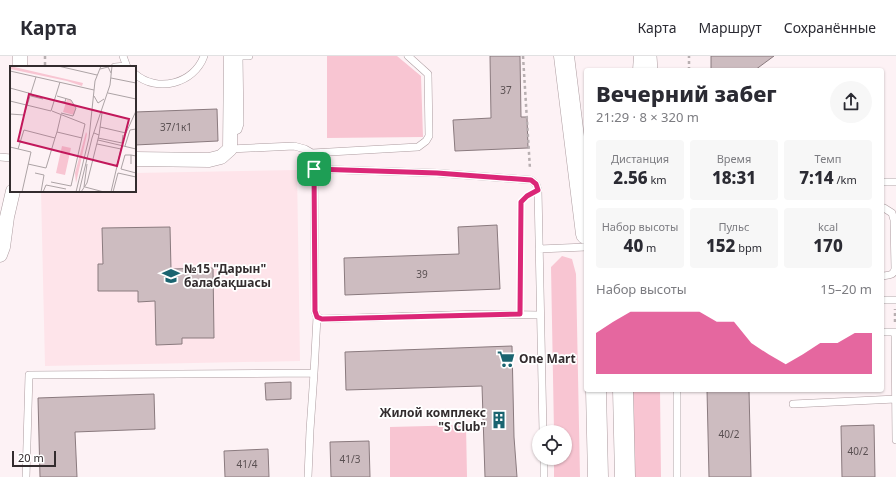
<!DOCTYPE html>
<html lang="ru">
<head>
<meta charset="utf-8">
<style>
  :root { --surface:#fff; --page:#f7f7f7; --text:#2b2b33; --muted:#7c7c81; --line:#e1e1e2; --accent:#db2777 }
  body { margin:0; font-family:"Noto Sans",sans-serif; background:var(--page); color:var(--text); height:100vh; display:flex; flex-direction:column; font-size:15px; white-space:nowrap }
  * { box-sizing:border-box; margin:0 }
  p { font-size:13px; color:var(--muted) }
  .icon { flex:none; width:22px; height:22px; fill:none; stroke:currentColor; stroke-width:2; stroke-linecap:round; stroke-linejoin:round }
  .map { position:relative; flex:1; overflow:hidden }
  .details { position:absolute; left:584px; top:12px; width:300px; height:324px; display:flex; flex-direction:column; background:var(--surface); border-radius:4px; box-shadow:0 1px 3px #0004 }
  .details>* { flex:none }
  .tools { position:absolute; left:532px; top:369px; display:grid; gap:8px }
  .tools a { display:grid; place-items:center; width:40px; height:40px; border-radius:50%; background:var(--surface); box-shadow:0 1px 3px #0004; font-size:20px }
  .scale { position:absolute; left:12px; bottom:10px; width:44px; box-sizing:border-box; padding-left:4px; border:2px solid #332c2e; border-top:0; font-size:11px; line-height:14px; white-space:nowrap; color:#332c2e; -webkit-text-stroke:3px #fff; paint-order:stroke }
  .pin { position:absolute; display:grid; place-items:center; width:34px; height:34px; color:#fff; margin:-17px; border-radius:8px; box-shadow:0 2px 6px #0006 }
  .round { display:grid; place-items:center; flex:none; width:42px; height:42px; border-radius:21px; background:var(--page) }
  .overview { display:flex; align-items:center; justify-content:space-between; height:68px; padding:0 12px }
  h1 { font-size:22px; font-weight:800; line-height:30px }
  .metrics { display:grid; grid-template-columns:repeat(3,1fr); gap:6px; height:68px; padding:4px 12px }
  .metrics div { display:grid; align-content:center; border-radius:4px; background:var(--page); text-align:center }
  .metrics b { font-size:17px; font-weight:800 }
  .metrics small { font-size:11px; font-weight:400 }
  .metrics p { font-size:11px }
  .chart { height:112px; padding:8px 12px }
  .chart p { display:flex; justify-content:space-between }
  .chart svg { width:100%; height:72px; margin-top:4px; fill:var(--accent); opacity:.7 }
  header { display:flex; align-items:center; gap:24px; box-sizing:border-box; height:56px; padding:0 20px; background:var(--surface); border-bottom:1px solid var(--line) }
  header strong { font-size:19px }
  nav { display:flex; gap:22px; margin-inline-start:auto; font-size:14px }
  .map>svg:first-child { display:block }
  .built { fill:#fee4ea }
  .green { fill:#f8c5d2 }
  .building { fill:#cdbcc0; stroke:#8a7a7e }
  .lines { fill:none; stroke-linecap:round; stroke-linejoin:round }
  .lane-casing { stroke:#ad9ca0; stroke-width:8 }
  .street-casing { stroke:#ad9ca0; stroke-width:15 }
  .secondary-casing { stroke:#ad9ca0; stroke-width:21 }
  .path { stroke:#b8afb1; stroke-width:2.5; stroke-dasharray:3 3; stroke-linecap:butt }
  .lane { stroke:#fff; stroke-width:7 }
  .street { stroke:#fff; stroke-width:14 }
  .secondary { stroke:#fff; stroke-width:20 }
  .route-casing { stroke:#fff; stroke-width:8 }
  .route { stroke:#db2777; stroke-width:5 }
  .labels { text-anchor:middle; stroke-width:3.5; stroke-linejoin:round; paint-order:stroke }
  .number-label { font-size:10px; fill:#5a5052 }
  .poi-label { font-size:12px; font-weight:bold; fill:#332c2e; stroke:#fff; text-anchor:start }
  .inset-road { fill:none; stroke:#aca3a5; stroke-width:1 }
  .view { fill:#c2185b; fill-opacity:0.15; stroke:#c2185b; stroke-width:2 }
  .inset-edge { fill:none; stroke:#332c2e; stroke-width:2 }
</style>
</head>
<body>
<header>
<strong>Карта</strong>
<nav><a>Карта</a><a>Маршрут</a><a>Сохранённые</a></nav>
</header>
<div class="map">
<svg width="896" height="421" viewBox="0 0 896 421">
  <rect width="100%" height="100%" fill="#fdf2f5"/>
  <!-- built -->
  <path class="built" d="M297 114 300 305 45 310 41 135H135V117Z"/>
  <!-- green -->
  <path class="green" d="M327 0H397L421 20 423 81 327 82Z
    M562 200 572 203 576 218 580 421H554V402H565V376H554L551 211Z
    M631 334H660L661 421H632Z
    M466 369 467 421H390V371Z"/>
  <!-- building -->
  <path class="building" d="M490 0H520L521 61H527L528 92 455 95 453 64 491 62Z
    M711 0H774L755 14H711Z
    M217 53 218 85 135 89V56Z
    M497 169 500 233 345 239 344 202 459 198 458 171Z
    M170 171 171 213 213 212 214 282H182V288L156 289 155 245 138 246V235H98V208H103L102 172Z
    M512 290 514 381 517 421H485L482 330 346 334 345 296Z
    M291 326V343L266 344 265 327Z
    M707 334H749L751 421H709Z
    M154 338 155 373 75 376 77 421H40L38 342Z
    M874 369 875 421H842L841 370Z
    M369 385 370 421H331L330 386Z
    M268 393 269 421H225L224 395Z"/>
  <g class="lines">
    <!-- lane casing -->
    <g class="lane-casing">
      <path id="lane" d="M123 0 127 11
        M239 0H249
        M653 0 654 14
        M115 11 126 10
        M135 18C157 37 194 28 204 0
        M230 77 238 74 240 68 239 0
        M230 93 294 90 305 93 312 97 314 113 437 117 531 124 536 128 538 134 543 376
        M312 97 418 91 426 85 429 80 428 18 408 0
        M0 101 11 102
        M314 113 315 255 317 261 322 263 481 258 540 259
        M882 126H896
        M539 193 586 191
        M882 220C889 219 893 220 895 213L894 164 892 157 884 152
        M882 244H896
        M882 276H895L896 384
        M677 334V421
        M793 348 896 343
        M544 402V421
        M26 421 29 319 314 317 317 261
        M308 421 310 374 314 317"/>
    </g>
    <!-- street casing -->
    <g class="street-casing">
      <path id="street" d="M20 0V11
        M135 103 209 104 221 101 230 93 231 0
        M0 199 3 191 7 161 13 135"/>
    </g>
    <!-- secondary casing -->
    <g class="secondary-casing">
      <path id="secondary" d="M564 0 586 178
        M643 14 644 0
        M596 334 598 421
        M623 334 625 421"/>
    </g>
    <!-- path -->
    <path class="path" d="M45 0V11
      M523 0 530 113
      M689 14V0
      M520 249 521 146 527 140
      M895 266V253"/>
    <!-- lane -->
    <use href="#lane" class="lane"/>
    <!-- street -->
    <use href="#street" class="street"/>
    <!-- secondary -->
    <use href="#secondary" class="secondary"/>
  </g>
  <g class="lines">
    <!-- route casing -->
    <g class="route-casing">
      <path id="route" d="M314 113 437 117 531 124 536 128 538 134 527 140 521 146 520 258 322 263 317 261 315 255Z"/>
    </g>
    <!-- route -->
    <use href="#route" class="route"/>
  </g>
  <!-- icons -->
  <defs>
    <g id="school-bare" transform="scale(1.38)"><path d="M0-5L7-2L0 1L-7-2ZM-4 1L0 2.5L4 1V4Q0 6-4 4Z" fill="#1a6470" stroke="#fff" stroke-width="2.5" paint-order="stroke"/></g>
    <g id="supermarket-bare" transform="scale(1.38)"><path d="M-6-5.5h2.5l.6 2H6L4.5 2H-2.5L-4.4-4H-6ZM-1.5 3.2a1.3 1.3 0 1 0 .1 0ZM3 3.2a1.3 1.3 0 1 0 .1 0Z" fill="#1a6470" stroke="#fff" stroke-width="2.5" paint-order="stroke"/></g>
    <g id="building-bare" transform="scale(1.38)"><path d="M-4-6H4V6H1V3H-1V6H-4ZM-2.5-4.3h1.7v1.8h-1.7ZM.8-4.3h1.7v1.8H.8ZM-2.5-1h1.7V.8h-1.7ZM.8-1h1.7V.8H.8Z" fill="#1a6470" stroke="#fff" stroke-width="2.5" paint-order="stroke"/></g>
  </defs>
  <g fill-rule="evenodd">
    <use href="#school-bare" x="171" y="220"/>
    <use href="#supermarket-bare" x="506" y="303"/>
    <use href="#building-bare" x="499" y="364"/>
  </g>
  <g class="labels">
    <!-- number labels -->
    <g class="number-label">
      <text x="506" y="38">37</text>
      <text x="176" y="75">37/1к1</text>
      <text x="422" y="222">39</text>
      <text x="729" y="382">40/2</text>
      <text x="858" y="399">40/2</text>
      <text x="350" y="407">41/3</text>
      <text x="247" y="412">41/4</text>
    </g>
    <!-- poi labels -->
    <g class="poi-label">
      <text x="184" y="217">№15 "Дарын"<tspan x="184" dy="14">балабақшасы</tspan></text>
      <text x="519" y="307">One Mart</text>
      <text x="486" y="361" text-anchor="end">Жилой комплекс<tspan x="486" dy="14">"S Club"</tspan></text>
    </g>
  </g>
  <!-- overview -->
  <g transform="translate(10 10)">
    <rect width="126" height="126" fill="#fdf2f5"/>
    <path d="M0 0 73 17 72 20 57 15 0 3ZM57 33 61 34 66 42 64 49 53 46ZM76 66 77 68 66 117 65 107ZM52 80 61 82 55 109 46 107Z" fill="#f8c5d2"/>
    <path class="inset-road" d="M48 0 87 9M90 3 98 1 101 7M0 5 84 24M101 12 126 17M0 22 22 28M98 27 126 33M21 30 33 33M47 30 61 34 66 42 63 50 51 47M84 30 88 37 94 33M0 35 41 45 50 16M46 35 55 36 56 32M0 48 14 49 26 11M51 49 47 66 72 72M90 61 116 67 126 45M84 67 89 69 92 47M88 72 112 77 113 69M88 74 126 83M87 78 111 83 101 126M115 80 120 64 126 63M0 81 21 86 12 126M8 83 14 64 45 72 47 66M121 89H115L111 103 126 107M18 98 36 102 45 72M121 98V89L126 90M25 107 34 109 31 126M41 116 61 120 75 58 42 45M74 121 77 98M75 121 94 126M33 126 36 119 56 123M66 126 79 72 85 15 91 0M69 126 82 72 100 19 102 0M71 126 77 117 89 69M103 126 108 107 126 111"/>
    <path class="view" d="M19 28 119 53 107 100 8 75Z"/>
    <rect width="126" height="126" class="inset-edge"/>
  </g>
</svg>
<div class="tools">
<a><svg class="icon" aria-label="locate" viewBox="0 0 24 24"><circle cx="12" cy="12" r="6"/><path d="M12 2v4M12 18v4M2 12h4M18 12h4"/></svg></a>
</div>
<div class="scale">20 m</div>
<div class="pin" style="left:314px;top:113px;background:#1e9e55"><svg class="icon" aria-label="arrive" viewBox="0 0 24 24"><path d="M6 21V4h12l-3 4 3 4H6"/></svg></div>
<section class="details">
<div class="overview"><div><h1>Вечерний забег</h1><p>21:29 · 8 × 320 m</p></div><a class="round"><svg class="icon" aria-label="share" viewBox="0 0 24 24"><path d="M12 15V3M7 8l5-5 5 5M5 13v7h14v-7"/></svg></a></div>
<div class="metrics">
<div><p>Дистанция</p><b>2.56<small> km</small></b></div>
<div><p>Время</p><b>18:31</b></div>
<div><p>Темп</p><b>7:14<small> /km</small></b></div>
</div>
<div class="metrics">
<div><p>Набор высоты</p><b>40<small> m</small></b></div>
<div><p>Пульс</p><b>152<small> bpm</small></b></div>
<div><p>kcal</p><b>170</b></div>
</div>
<div class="chart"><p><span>Набор высоты</span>15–20 m</p>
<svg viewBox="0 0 160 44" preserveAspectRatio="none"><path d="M0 44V19L10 12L20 6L30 6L40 6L50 6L60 6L70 12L80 12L90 25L100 32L110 38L120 32L130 25L140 25L150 19L160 19V44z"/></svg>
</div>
</section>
</div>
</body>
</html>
